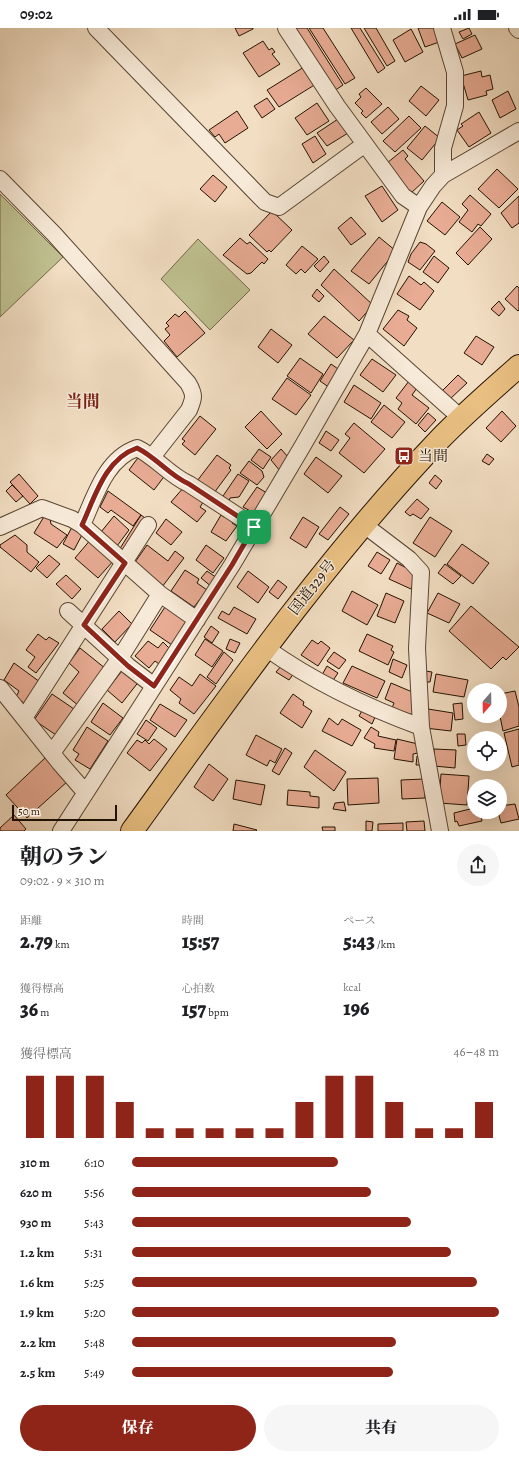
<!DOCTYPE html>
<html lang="ja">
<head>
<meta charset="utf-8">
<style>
  :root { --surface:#fff; --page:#f6f6f6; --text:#202124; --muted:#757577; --accent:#8f2418 }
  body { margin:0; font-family:Alegreya,"Noto Serif JP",serif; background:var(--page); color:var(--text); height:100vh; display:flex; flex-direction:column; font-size:15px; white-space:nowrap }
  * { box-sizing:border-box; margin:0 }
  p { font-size:13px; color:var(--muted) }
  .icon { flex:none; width:22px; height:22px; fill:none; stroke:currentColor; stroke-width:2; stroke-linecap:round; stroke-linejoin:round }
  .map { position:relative; height:803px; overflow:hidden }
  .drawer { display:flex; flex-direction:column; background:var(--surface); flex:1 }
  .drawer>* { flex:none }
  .needle { width:26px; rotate:200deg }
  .fabs { position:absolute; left:467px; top:655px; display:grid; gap:8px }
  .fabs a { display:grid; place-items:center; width:40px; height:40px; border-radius:50%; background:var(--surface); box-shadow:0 4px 16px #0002; font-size:20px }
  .scale { position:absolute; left:12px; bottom:10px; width:105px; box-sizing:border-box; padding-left:4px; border:2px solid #241201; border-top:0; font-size:11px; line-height:14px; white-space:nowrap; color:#241201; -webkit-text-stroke:3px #f7ead8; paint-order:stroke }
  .pin { position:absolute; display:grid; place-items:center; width:34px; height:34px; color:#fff; margin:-17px; border-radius:8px; box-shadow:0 2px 6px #0006 }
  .round { display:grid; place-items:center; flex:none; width:42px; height:42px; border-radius:21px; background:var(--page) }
  .overview { display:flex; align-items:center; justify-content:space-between; height:68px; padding:0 20px }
  h1 { font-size:22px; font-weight:800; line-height:30px }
  .stats { display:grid; grid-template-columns:repeat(3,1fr); gap:6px; height:68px; padding:4px 20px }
  .stats div { display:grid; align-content:center }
  .stats b { font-size:20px; font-weight:800 }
  .stats small { font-size:11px; font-weight:400 }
  .stats p { font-size:11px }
  .chart { height:112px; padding:8px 20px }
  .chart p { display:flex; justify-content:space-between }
  .chart svg { width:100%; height:72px; margin-top:4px; stroke:var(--accent); stroke-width:6 }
  .cta { display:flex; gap:8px; margin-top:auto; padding:8px 20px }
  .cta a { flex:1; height:46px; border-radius:24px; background:var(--accent); color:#fff; font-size:16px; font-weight:800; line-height:46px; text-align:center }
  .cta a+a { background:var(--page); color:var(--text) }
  ul { padding:0 20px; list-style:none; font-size:13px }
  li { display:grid; grid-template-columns:64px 48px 1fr; align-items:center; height:30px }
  li i { height:10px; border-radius:5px; background:var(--accent) }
  .status { display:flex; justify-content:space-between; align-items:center; height:28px; padding:0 20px; background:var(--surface); direction:ltr }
  .status svg { height:11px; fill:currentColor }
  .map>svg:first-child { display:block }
  .green { fill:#bfc090; stroke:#726948 }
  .building { fill:#e8ac94; stroke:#241201 }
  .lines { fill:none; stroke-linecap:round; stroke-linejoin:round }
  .minor-casing { stroke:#584532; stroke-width:18 }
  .highway-casing { stroke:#241201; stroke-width:24 }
  .minor { stroke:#f7ead8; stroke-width:16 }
  .highway { stroke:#e9bf82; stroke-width:22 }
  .route-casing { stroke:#fff; stroke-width:8 }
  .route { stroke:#8f2418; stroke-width:5 }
  .labels { text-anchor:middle; stroke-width:3; stroke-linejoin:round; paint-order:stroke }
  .poi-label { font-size:15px; fill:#241201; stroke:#f7ead8; text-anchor:start }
  .street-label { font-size:15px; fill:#241201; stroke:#f7ead8 }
  .quarter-label { font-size:17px; font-weight:bold; fill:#7a1f14; stroke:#f7ead8 }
</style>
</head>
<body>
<div class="status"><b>09:02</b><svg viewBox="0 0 49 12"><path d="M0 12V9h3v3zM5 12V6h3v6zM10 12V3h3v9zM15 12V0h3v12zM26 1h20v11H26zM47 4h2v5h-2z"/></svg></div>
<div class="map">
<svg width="519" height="803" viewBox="0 0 519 803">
  <rect width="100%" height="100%" fill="#f2dec3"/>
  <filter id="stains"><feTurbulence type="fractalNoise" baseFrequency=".005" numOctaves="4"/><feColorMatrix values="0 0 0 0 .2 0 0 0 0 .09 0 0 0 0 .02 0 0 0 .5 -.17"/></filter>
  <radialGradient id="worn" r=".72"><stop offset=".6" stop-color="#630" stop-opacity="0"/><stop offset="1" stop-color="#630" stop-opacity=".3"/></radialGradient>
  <!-- green -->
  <path class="green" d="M0 166 63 229 0 289Z
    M198 211 250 262 210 302 161 251Z"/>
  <!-- building -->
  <path class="building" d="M235 0H253V1L239 8Z
    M294 0H307L343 57 334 63Z
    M309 0H323L355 50 345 56Z
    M351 0H360L385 40 378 45Z
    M364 0H376L395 33 387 38Z
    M418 0H434L442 13 425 19Z
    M469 0 472 6 463 11 459 4Z
    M411 1 423 24 405 34 393 12Z
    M475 7 482 21 462 30 455 16Z
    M263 13 269 22 272 20 275 24 272 26 280 36 259 49 243 25Z
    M304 39 316 56 279 79 267 62Z
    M481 43 482 49 490 47 493 61 486 63 487 67 468 72 461 48Z
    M421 58 439 72 426 88 409 73Z
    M366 60 382 76 366 90 361 85 363 83 355 75 361 69 359 66Z
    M508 63 516 81 500 90 492 72Z
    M267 70 275 81 262 90 254 78Z
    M317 75 329 93 307 107 295 90Z
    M388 79 399 91 382 106 371 94Z
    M237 83 248 100 225 115 219 106 215 109 209 102Z
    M479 84 491 105 469 119 457 102 463 98 461 96Z
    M409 88 421 100 395 124 383 113Z
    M338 91 348 105 327 118 317 105Z
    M425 98 440 110 422 132 407 120Z
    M315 108 326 126 313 135 302 116Z
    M403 122 408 128 405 131 424 153 411 165 387 135Z
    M497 141 518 161 499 180 478 161Z
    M213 147 227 159 215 174 200 161Z
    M382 158 398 182 382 194 365 168Z
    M470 167 491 186 481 198 478 196 472 204 459 194 468 182 462 176Z
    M519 168V195L512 200 501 185Z
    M442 174 460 189 445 207 427 193Z
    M272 183 292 202 271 224 269 222 267 224 249 207Z
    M351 189 366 206 351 217 338 200Z
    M480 199 492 211 468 237 456 225Z
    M379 209 396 223 369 256 351 243Z
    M240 210 247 216 250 214 268 231 264 236 262 234 251 245 247 246 223 227Z
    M420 214 426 216 435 223 420 242 408 234 411 226Z
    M302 218 318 231 305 245 301 241 296 246 286 237Z
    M324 228 329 234 320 244 314 238Z
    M434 228 449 240 438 255 423 244Z
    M334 241 373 277 359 293 321 257Z
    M409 248 421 257 424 254 434 263 420 282 397 266Z
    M517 258 519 260V282L518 283 505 271Z
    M317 261 324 268 319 274 312 268Z
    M499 273 505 281 499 288 491 281Z
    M398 282 409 288 407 292 417 300 404 318 383 301Z
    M185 283 205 305 177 329 164 313 170 307 165 301 169 298 166 295 175 286 179 289Z
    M324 288 354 312 337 330 308 306Z
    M271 301 292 317 278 335 258 319Z
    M476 308 494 319 482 337 464 325Z
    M300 330 323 346 311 365 287 348Z
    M372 331 396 347 383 364 360 347Z
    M331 336 341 343 330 360 320 353Z
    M458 347 467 355 450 371 442 363Z
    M287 350 311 367 296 387 272 371Z
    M409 353 417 360 412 367 429 380 416 396 398 381 402 375 396 370Z
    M354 357 381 375 371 391 344 374Z
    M384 377 405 394 392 410 371 394Z
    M261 383 282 406 267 421 245 399Z
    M502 383 516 398 501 414 486 400Z
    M428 385 436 392 425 404 418 397Z
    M200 388 216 401 195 427 182 416 185 413 182 411Z
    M354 395 385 421 364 445 339 425 350 410 345 406Z
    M326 403 339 412 331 423 319 415Z
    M259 421 271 429 263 441 251 432Z
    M281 421 288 429 280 443 271 432Z
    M487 426 494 431 489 437 482 433Z
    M140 427 166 446 154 462 129 442Z
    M217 427 231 437 229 440 231 442 214 465 197 453Z
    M316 429 342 448 328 465 304 446Z
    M249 433 262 443 264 449 257 457 240 445Z
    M19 446 38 468 30 476 10 454Z
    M238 446 249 453 239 469 230 470 229 473 223 468Z
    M435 447 442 453 436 461 429 455Z
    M12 457 23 468 16 474 6 463Z
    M184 459 204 473 200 479 206 483 197 494 171 474Z
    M257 459 267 465 254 485 243 479Z
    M108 463 141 487 133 498 111 482 108 485 100 479Z
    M417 471 429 481 421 491 413 486 410 488 405 484Z
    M340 479 349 486 328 512 319 506Z
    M226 486 234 492 232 495 237 498 226 513 211 504 221 487 224 489Z
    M45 487 50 491 51 496 67 507 57 520 34 505Z
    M141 487 149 493 126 528 119 522Z
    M114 488 129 502 117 518 101 504Z
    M303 489 319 499 306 520 290 510Z
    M430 489 452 503 435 529 413 515Z
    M166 491 182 504 171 517 156 505Z
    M72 499 83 505 74 522 63 516Z
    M15 507 27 517V524L39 534 31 544 0 519V517Z
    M92 510 115 531 98 550 75 530Z
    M462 516 489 535 473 556 447 536Z
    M147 517 168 533 175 523 184 530 162 559 133 537Z
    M206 517 224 530 213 545 196 532Z
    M377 524 390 532 381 546 368 538Z
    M49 527 60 536 47 550 36 540Z
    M397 535 418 546 411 561 389 551Z
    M445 536 461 548 453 556 438 545Z
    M185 542 199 551 197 555 207 562 194 579 171 563Z
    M207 543 217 550 212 559 201 550Z
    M248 543 269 559 258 575 237 559Z
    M66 547 81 561 72 571 56 556Z
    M278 552 287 559 278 571 269 564Z
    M352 563 378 577 367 597 342 583Z
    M386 565 404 573 395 595 377 588Z
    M438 565 460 576 449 595 427 585Z
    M471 578 519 619 506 632 503 629 491 641 449 603Z
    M165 579 190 591 172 617 150 602Z
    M234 579 256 591 247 606 218 590 222 583 229 587Z
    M119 583 132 596 115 614 102 601Z
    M211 598 219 604 212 615 204 609Z
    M38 606 46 612 49 609 59 615 36 645 28 639 35 629 26 622Z
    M367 606 393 618 391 622 394 624 388 637 359 623Z
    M205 611 223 623 212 639 195 627Z
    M230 611 240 615 235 625 226 621Z
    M312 612 318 616 321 613 330 620 318 638 301 627Z
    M148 613 158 620 163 614 169 620 159 636 155 633 149 640 135 628Z
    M80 620 106 641 79 678 63 665 79 644 69 635Z
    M224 624 233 632 216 656 207 649Z
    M334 624 346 632 339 641 327 633Z
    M393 631 407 637 402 650 389 644Z
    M14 635 40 654 25 676 16 669 19 663 4 652Z
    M282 637 294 645 289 652 276 644Z
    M327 638 338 645 332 654 322 647Z
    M352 638 385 653 377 670 343 655Z
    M125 639 140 652 122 675 107 662Z
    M425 643 432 644 430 654H424Z
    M200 646 216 658 194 686 179 675 181 671 170 662 179 649 192 658Z
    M436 646 468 652 464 669 433 664Z
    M391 655 417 666 415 688 392 680 394 675 385 671Z
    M515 663 519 679V698L503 703 500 688V666Z
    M52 666 77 683 56 707 34 692Z
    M293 666 304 674 303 677 312 683 302 700 280 685Z
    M103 675 123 690 110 707 91 694Z
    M462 675 463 691 455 692 453 676Z
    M160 676 187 692 175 709 150 692Z
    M364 679 376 687 372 696 359 688Z
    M428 681 453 685 451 703 425 700Z
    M329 690 338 697 342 691 361 702 352 718 322 703Z
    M146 692 157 700 148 713 137 706Z
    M87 699 108 713 90 741 75 732 79 726 73 722Z
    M371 699 379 704 378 708 396 712 394 723 374 720 375 716 364 710Z
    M519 701V737L512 739 504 705Z
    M457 706H465L466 717 458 718Z
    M256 707 282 721 275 735 270 732 267 738 246 727Z
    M154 711 167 721 150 743 127 725 137 712 142 715 145 712 149 716Z
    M397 711 418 716V725L413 726V734L394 731Z
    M285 720 292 725 279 747 272 743Z
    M434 721 456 722 455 740 434 738Z
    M315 722 346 744 334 763 304 739Z
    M417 728H424V737H416Z
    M46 729 68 753 27 790 6 767Z
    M209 736 228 751 213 773 194 759Z
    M441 746 469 748 467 777 439 775Z
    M378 750 379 775 348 777 347 751Z
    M424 751 425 770 402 771 401 752Z
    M236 752 265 757 261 777 233 771Z
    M288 762 310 764V768L319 769V780L287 777Z
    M344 774 346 783 333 781 335 775Z
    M515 776 519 791 501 795 498 784H500V778Z
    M474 780V784H480L482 793 459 798 457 793 455 794 454 785Z
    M14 787 26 801 24 803H0V800Z
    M366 793 373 794 372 803H366Z
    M424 793 425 803H407L406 794Z
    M403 795V803H378V796Z
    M234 796 257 802 256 803H233Z
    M322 799H335V803H323Z"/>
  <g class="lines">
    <!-- minor casing -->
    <g class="minor-casing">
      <path id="minor" d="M96 0 265 174 279 179 365 116
        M286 0 337 78 403 168 419 179
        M442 0 455 44V78L443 120V147
        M517 0 519 2
        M0 151 54 206 188 355C195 367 194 370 189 382L152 429
        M367 306 461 390
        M363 496 409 531 421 544 417 620 421 699 440 803
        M82 497C95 469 105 431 137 420 156 429 170 448 189 456L255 499
        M0 499 42 480 72 491 82 497 160 566 197 592
        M68 583 128 638 154 658
        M266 620C314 654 366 679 421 699
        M0 660 59 734 85 764
        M24 690 148 497
        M52 725 120 630 160 566
        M61 803 232 537 302 419 367 306 419 179 433 158 443 147 519 103"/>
    </g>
    <!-- highway casing -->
    <g class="highway-casing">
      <path id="highway" d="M132 803C229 669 324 533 439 412 464 386 492 362 519 338"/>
    </g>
    <!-- minor -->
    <use href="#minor" class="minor"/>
    <!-- highway -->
    <use href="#highway" class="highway"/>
  </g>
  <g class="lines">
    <!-- route casing -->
    <g class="route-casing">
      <path id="route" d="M137 420C156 429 170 448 189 456L254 499 232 537 154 658 128 638 84 597 125 535 82 497C95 469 105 431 137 420Z"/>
    </g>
    <!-- route -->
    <use href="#route" class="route"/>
  </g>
  <!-- icons -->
  <defs>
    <g id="bus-square" transform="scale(1)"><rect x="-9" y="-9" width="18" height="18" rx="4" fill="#8f2418" stroke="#f7ead8"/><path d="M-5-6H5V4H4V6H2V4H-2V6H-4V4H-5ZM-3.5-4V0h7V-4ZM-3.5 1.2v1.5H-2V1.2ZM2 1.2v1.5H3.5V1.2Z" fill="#fff"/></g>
  </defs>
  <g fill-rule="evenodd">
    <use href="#bus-square" x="404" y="428"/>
  </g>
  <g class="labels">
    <!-- poi labels -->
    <g class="poi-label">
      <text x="418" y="433">当間</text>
    </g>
    <!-- street labels -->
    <g class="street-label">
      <text transform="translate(312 559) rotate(-52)" y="5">国道329号</text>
    </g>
    <!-- quarter labels -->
    <g class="quarter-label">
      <text x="83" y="379">当間</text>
    </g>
  </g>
  <rect width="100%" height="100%" filter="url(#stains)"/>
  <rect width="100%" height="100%" fill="url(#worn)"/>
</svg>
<div class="fabs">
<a><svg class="needle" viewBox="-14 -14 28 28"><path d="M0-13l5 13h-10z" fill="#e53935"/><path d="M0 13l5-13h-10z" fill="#757577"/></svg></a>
<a><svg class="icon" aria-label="locate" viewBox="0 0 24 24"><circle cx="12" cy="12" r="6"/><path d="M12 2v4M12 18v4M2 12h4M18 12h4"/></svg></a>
<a><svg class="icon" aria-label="layers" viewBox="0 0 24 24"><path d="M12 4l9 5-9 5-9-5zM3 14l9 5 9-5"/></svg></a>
</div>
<div class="scale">50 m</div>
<div class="pin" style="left:254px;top:499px;background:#1e9e55"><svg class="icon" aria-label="arrive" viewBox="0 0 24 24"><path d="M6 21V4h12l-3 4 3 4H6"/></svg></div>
</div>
<section class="drawer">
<div class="overview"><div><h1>朝のラン</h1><p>09:02 · 9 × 310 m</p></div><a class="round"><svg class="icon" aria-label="share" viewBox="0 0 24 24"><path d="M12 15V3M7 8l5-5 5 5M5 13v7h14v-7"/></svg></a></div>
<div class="stats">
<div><p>距離</p><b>2.79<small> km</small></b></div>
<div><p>時間</p><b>15:57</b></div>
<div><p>ペース</p><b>5:43<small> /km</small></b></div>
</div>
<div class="stats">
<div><p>獲得標高</p><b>36<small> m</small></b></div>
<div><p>心拍数</p><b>157<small> bpm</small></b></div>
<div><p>kcal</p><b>196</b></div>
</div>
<div class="chart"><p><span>獲得標高</span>46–48 m</p>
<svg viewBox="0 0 160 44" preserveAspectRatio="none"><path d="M5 44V6M15 44V6M25 44V6M35 44V22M45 44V38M55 44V38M65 44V38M75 44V38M85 44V38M95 44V22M105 44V6M115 44V6M125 44V22M135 44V38M145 44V38M155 44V22"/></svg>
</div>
<ul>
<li><b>310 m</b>6:10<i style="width:56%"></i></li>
<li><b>620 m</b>5:56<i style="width:65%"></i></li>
<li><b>930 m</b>5:43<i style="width:76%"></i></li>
<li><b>1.2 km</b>5:31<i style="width:87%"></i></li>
<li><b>1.6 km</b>5:25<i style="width:94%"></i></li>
<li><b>1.9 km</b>5:20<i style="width:100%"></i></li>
<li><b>2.2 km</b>5:48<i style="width:72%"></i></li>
<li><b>2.5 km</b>5:49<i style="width:71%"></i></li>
</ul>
<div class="cta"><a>保存</a><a>共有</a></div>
</section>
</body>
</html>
